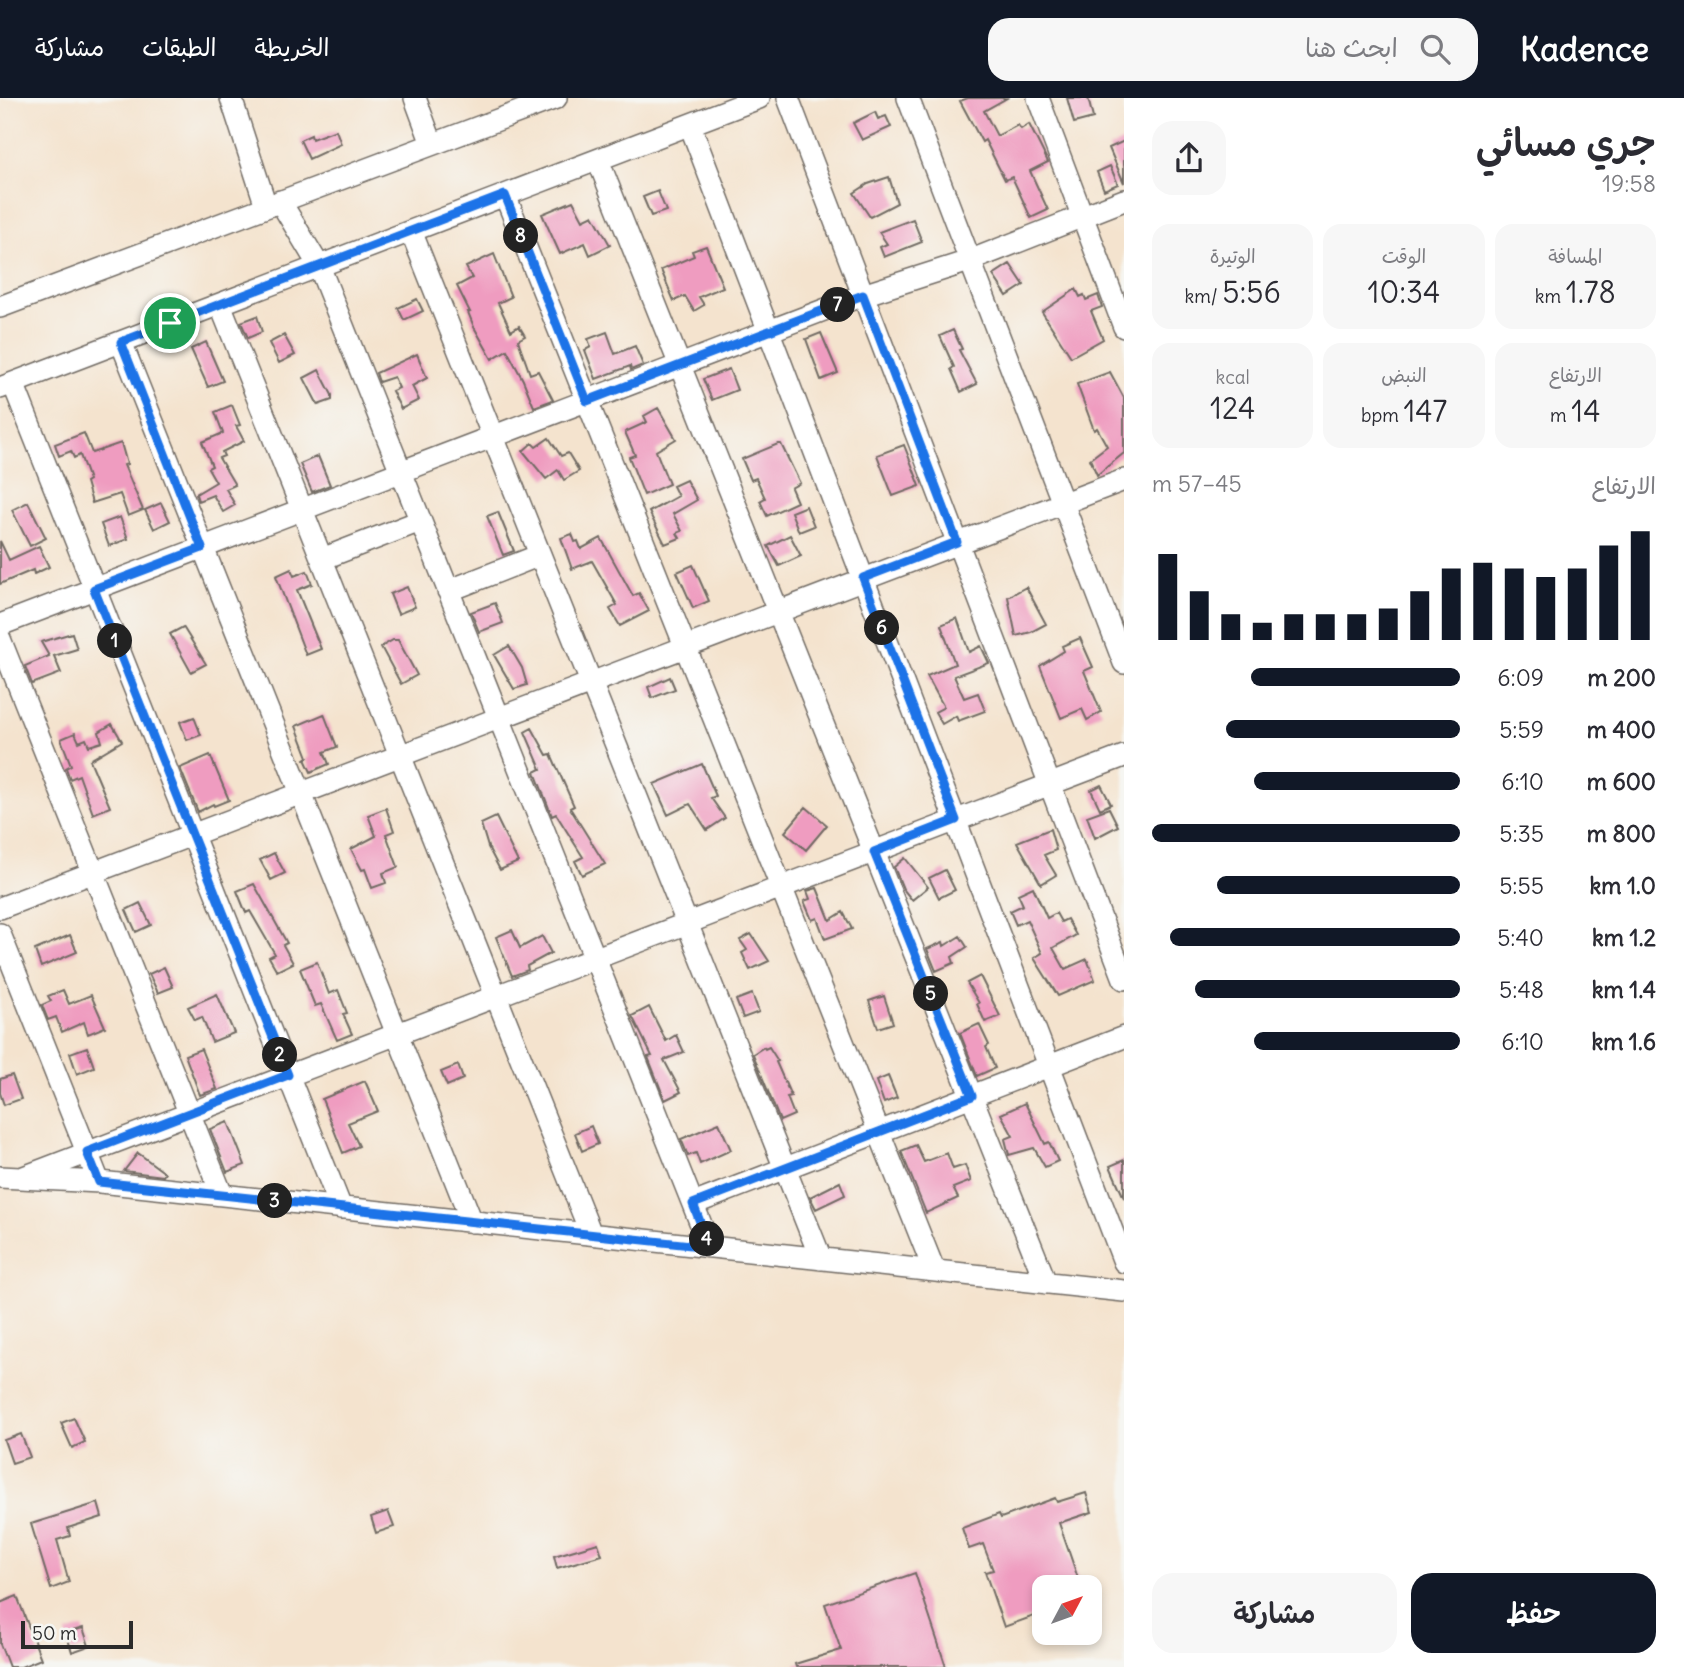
<!DOCTYPE html>
<html lang="ar">
<head>
<meta charset="utf-8">
<style>
  :root { --surface:#fff; --page:#f7f7f7; --text:#2b2b33; --muted:#7c7c81; --accent:#111827 }
  body { margin:0; font-family:Delius,"Playpen Sans Arabic",sans-serif; background:var(--page); color:var(--text); direction:rtl; height:100vh; display:flex; flex-direction:column; font-size:26px; white-space:nowrap }
  * { box-sizing:border-box; margin:0 }
  p { font-size:23px; color:var(--muted) }
  .icon { flex:none; width:38px; height:38px; fill:none; stroke:currentColor; stroke-width:2; stroke-linecap:round; stroke-linejoin:round }
  .map { position:relative; flex:1; overflow:hidden; direction:ltr }
  .details { display:flex; flex-direction:column; background:var(--surface); width:560px }
  .details>* { flex:none }
  .needle { width:46px; rotate:49deg }
  .tools { position:absolute; left:1032px; top:1477px; display:grid; gap:14px }
  .tools a { display:grid; place-items:center; width:70px; height:70px; border-radius:14px; background:var(--surface); box-shadow:0 4px 10px #0003; font-size:35px }
  .scale { position:absolute; left:21px; bottom:18px; width:112px; box-sizing:border-box; padding-left:7px; border:4px solid #2b2b2b; border-top:0; font-size:19px; line-height:24px; white-space:nowrap; color:#2b2b2b; -webkit-text-stroke:5px #f6f6f2; paint-order:stroke }
  .pin { position:absolute; display:grid; place-items:center; width:60px; height:60px; color:#fff; margin:-30px; border:4px solid #fff; border-radius:50%; box-shadow:0 2px 7px #0007 }
  .km { position:absolute; width:35px; height:35px; margin:-18px; border-radius:50%; background:#222; color:#fff; font-size:19px; line-height:35px; text-align:center }
  .round { display:grid; place-items:center; flex:none; width:74px; height:74px; border-radius:21px; background:var(--page) }
  .summary { display:flex; align-items:center; justify-content:space-between; height:119px; padding:0 28px }
  h1 { font-size:38px; font-weight:600; line-height:52px }
  .stats { display:grid; grid-template-columns:repeat(3,1fr); gap:10px; height:119px; padding:7px 28px }
  .stats div { display:grid; align-content:center; border-radius:18px; background:var(--page); text-align:center }
  .stats b { font-size:30px; font-weight:600 }
  .stats small { font-size:19px; font-weight:400 }
  .stats p { font-size:19px }
  .chart { height:196px; padding:14px 28px }
  .chart p { display:flex; justify-content:space-between }
  .chart svg { width:100%; height:126px; margin-top:7px; stroke:var(--accent); stroke-width:6 }
  .action { display:flex; gap:14px; margin-top:auto; padding:14px 28px }
  .action a { flex:1; height:80px; border-radius:21px; background:var(--accent); color:#fff; font-size:28px; font-weight:600; line-height:80px; text-align:center }
  .action a+a { background:var(--page); color:var(--text) }
  ul { padding:0 28px; list-style:none; font-size:23px }
  li { display:grid; grid-template-columns:112px 84px 1fr; align-items:center; height:52px }
  li i { height:18px; border-radius:9px; background:var(--accent) }
  header { display:flex; align-items:center; gap:42px; box-sizing:border-box; height:98px; padding:0 35px; background:var(--accent); color:#fff }
  header strong { font-size:33px }
  nav { display:flex; gap:38px; margin-inline-start:auto; font-size:24px }
  .search { width:490px; height:63px; background:var(--page); display:flex; align-items:center; gap:18px; box-sizing:border-box; padding:0 24px; border-radius:21px; color:var(--muted); font-size:26px }
  main { display:flex; flex:1; min-height:0 }
  .map>svg:first-child { display:block }
  .building { fill:#ef9cc0 }
  .lines { fill:none; stroke-linecap:round; stroke-linejoin:round }
  .minor-casing { stroke:#716b64; stroke-width:24 }
  .minor { stroke:#fff; stroke-width:21 }
  .route-casing { stroke:#fff; stroke-width:14 }
  .route { stroke:#1a73e8; stroke-width:9 }
</style>
</head>
<body>
<header>
<strong>Kadence</strong>
<div class="search"><svg class="icon" aria-label="search" viewBox="0 0 24 24"><circle cx="10" cy="10" r="6"/><path d="M15 15l6 6"/></svg>ابحث هنا</div>
<nav><a>الخريطة</a><a>الطبقات</a><a>مشاركة</a></nav>
</header>
<main>
<section class="details">
<div class="summary"><div><h1>جري مسائي</h1><p>19:58</p></div><a class="round"><svg class="icon" aria-label="share" viewBox="0 0 24 24"><path d="M12 15V3M7 8l5-5 5 5M5 13v7h14v-7"/></svg></a></div>
<div class="stats">
<div><p>المسافة</p><b>1.78<small> km</small></b></div>
<div><p>الوقت</p><b>10:34</b></div>
<div><p>الوتيرة</p><b>5:56<small> /km</small></b></div>
</div>
<div class="stats">
<div><p>الارتفاع</p><b>14<small> m</small></b></div>
<div><p>النبض</p><b>147<small> bpm</small></b></div>
<div><p>kcal</p><b>124</b></div>
</div>
<div class="chart"><p><span>الارتفاع</span>45–57 m</p>
<svg viewBox="0 0 160 44" preserveAspectRatio="none"><path d="M5 44V14M15 44V27M25 44V35M35 44V38M45 44V35M55 44V35M65 44V35M75 44V33M85 44V27M95 44V19M105 44V17M115 44V19M125 44V22M135 44V19M145 44V11M155 44V6"/></svg>
</div>
<ul>
<li><b>200 m</b>6:09<i style="width:68%"></i></li>
<li><b>400 m</b>5:59<i style="width:76%"></i></li>
<li><b>600 m</b>6:10<i style="width:67%"></i></li>
<li><b>800 m</b>5:35<i style="width:100%"></i></li>
<li><b>1.0 km</b>5:55<i style="width:79%"></i></li>
<li><b>1.2 km</b>5:40<i style="width:94%"></i></li>
<li><b>1.4 km</b>5:48<i style="width:86%"></i></li>
<li><b>1.6 km</b>6:10<i style="width:67%"></i></li>
</ul>
<div class="action"><a>حفظ</a><a>مشاركة</a></div>
</section>
<div class="map">
<svg width="1124" height="1569" viewBox="0 0 1124 1569">
  <rect width="100%" height="100%" fill="#f6f6f2"/>
  <filter id="ink" filterUnits="userSpaceOnUse"><feTurbulence type="fractalNoise" baseFrequency=".0143" numOctaves="2"/><feDisplacementMap in="SourceGraphic" scale="14" xChannelSelector="R" yChannelSelector="G"/><feConvolveMatrix kernelMatrix="1 2 1 2 8 2 1 2 1" color-interpolation-filters="sRGB"/></filter>
  <filter id="wash" filterUnits="userSpaceOnUse"><feTurbulence type="fractalNoise" baseFrequency=".00686" numOctaves="4" result="noise"/><feDisplacementMap in="SourceGraphic" scale="28" xChannelSelector="R" yChannelSelector="G"/><feGaussianBlur stdDeviation="1.57" result="paint"/><feColorMatrix in="noise" values="0 0 0 0 0 0 0 0 0 0 0 0 0 0 0 0 0 1.4 0 .05"/><feComposite in="paint" operator="in"/></filter>
  <g filter="url(#wash)">
    <rect width="100%" height="100%" fill="#f4e3ce"/>
    <g id="blocks">
      <!-- building -->
      <path class="building" d="M968 0H1007L984 13 997 38 1018 27 1021 31 1029 26 1048 64 1030 73 1048 112 1031 120 1012 79 1005 82 985 42 982 44 960 3Z
        M1067 0H1088L1093 20 1074 25Z
        M875 14 878 21 886 18 891 29 862 42 853 25Z
        M336 32 341 46 309 61 300 42 311 37 312 41Z
        M1124 43V85L1109 50Z
        M1110 68 1118 86 1104 92 1097 74Z
        M889 79 897 105 870 119 854 95 868 86Z
        M658 93 666 113 651 118 643 99Z
        M573 103 583 122 593 117 610 147 590 157 585 145 560 156 542 116Z
        M913 121 922 144 884 159 880 149 887 146 879 134Z
        M706 148 723 189 699 199 704 207 694 213 685 198 674 203 661 172 694 158 692 153Z
        M494 156 511 199 498 205 511 233 519 228 525 238 518 242 530 276 538 273 553 302 534 309 523 282 507 252 492 261 474 229 468 214H470L457 188 472 180 466 169Z
        M1010 166 1024 187 1007 198 993 177Z
        M1076 191 1080 199 1084 197 1086 202 1098 197 1102 209 1091 213 1103 241 1071 259 1042 214Z
        M417 201 423 213 404 222 398 210Z
        M257 218 262 234 248 240 241 224Z
        M953 232 962 251 959 252 977 286 961 294 951 271 954 269 940 238Z
        M607 234 615 256 635 248 643 267 631 272 630 268 596 281 585 252 591 249 588 241Z
        M821 235 838 275 821 282 806 241Z
        M284 237 295 257 279 265 269 245Z
        M206 244 223 283 208 289 191 251Z
        M417 256 427 280 412 288 419 302 401 311 392 293 399 290 394 279 379 284 376 275Z
        M729 271 737 292 712 302 703 281Z
        M319 272 332 297V302L318 307 304 280Z
        M1110 274 1124 300V355L1097 377 1090 361 1107 348 1097 330 1094 332 1077 286Z
        M232 307 240 327 236 328 244 343 222 354 224 358 219 360 235 387 226 391 235 407 223 414 213 397 198 403 196 396 216 384 208 370 212 368 202 344 223 335 215 314Z
        M658 310 676 341 656 353 669 386 644 397 629 359 635 357 625 334 647 324 644 318Z
        M84 335 92 355 121 345 127 366 124 367 143 412 128 418 120 396 92 405 86 384 89 382 80 357 74 360 71 353 59 358 55 346Z
        M549 340 561 358 568 355 579 373 564 382 558 372 546 381 523 353 532 345 536 349Z
        M778 346H781L800 385 791 390 797 404 767 418 760 403 765 400 756 380 751 382 742 361Z
        M904 347 920 388 893 398 877 357Z
        M318 358 330 387 312 394 300 366Z
        M686 382 697 402 673 416 682 433 677 435 680 440 665 446 649 414 678 398 673 388Z
        M28 404 46 440 30 448 12 412Z
        M161 405 170 423 154 431 145 412Z
        M806 408 814 428 799 434 791 414Z
        M498 414 514 453 503 457 487 418Z
        M120 419 128 441 109 448 101 426Z
        M572 436 575 444 578 443 581 451 601 440 633 498 639 495 649 513 620 528 610 511 617 507 592 463 572 471 561 440Z
        M790 437 801 458 779 468 768 448Z
        M0 443 9 462 39 448 49 469 34 476 33 472 0 486Z
        M693 467 709 503 693 510 677 474Z
        M291 471 294 478 307 473 312 486 297 492 321 551 306 557 276 478Z
        M407 489 415 509 398 516 390 496Z
        M1026 489 1046 526 1031 534 1016 538 1008 499Z
        M495 505 503 525 479 534 471 514Z
        M957 520 969 554 981 548 989 565 954 578 964 600 978 595 985 613 958 623 956 618 942 626 935 614 944 609 927 578 955 566 941 527Z
        M183 529 206 566 191 574 170 536Z
        M72 535 77 551 54 558 61 575 32 586 25 568 49 558 41 544Z
        M1080 540 1093 569 1084 573 1101 614 1087 622 1082 611 1061 620 1040 568 1064 553 1062 548Z
        M393 542H398L417 577 401 586 381 549Z
        M509 548 522 570 527 587 514 591 494 557Z
        M670 579 675 591 652 600 648 589Z
        M324 616 337 649 324 654 329 666 311 674 305 661 308 659 296 628Z
        M194 619 201 637 187 642 180 624Z
        M112 626 122 643 90 662 110 709 93 716 79 677 70 681 66 670 71 667 61 641 75 635 79 644 86 641 89 648 102 644 99 634Z
        M532 630 547 657 551 656 574 708 570 710 605 766 582 777 575 763 583 759 556 716 552 718 535 674 541 671 525 634Z
        M210 657 229 702 214 708 213 706 198 714 180 670Z
        M702 666 716 698 711 700 725 720 707 732 690 706 668 717 654 686Z
        M1101 687 1111 706 1100 711 1091 692Z
        M806 709 827 727 806 752 785 734Z
        M386 710 394 733 386 736 398 769 383 775 386 785 372 790 365 771 362 772 351 751 376 738 368 717Z
        M1109 710 1118 728 1095 740 1087 718Z
        M496 719 518 764 500 772 488 749 481 726Z
        M1050 731 1056 752 1044 757 1056 777 1041 786 1017 744Z
        M274 755 285 775 271 782 260 762Z
        M905 760 928 789 912 802 903 791 894 769Z
        M945 772 955 792 939 800 929 780Z
        M254 786 287 845 283 847 293 865 277 873 269 859 275 856 250 813 246 815 237 793Z
        M1033 789 1047 820 1056 815 1061 824 1067 821 1076 837 1053 850 1065 871 1087 861 1095 882 1058 898 1034 860 1042 855 1027 822 1016 827 1010 813 1023 807 1018 796Z
        M817 790 830 822 843 814 852 831 825 841 817 820 812 822 804 803 810 801 807 793Z
        M140 805 151 827 136 834 126 812Z
        M512 832 520 850 542 838 551 855 527 868 528 872 512 878 496 839Z
        M751 836 769 863 750 872 742 855 747 852 740 842Z
        M70 837 77 854 41 869 35 852Z
        M960 838 967 849 952 859 954 865 936 873 927 851 943 844 944 848Z
        M317 864 329 896 338 892 347 915 343 916 352 936 337 942 321 906 315 908 300 871Z
        M164 869 173 889 158 895 149 876Z
        M980 878 1000 918 985 924 977 906 979 905 967 885Z
        M63 892 69 906 91 897 105 929 88 936 84 924 62 934 56 919 48 922 42 907 51 903 48 898Z
        M217 896 234 935 212 944 202 919 195 922 188 909Z
        M752 896 759 914 743 920 736 902Z
        M884 898 893 925 878 930 869 903Z
        M649 909 666 943 676 937 684 954 664 962 681 994 665 1002 648 959 652 958 632 918Z
        M979 926 989 947 986 949 995 970 977 978 960 935Z
        M87 949 94 969 77 976 70 955Z
        M764 949 765 951 769 949 778 963 776 964 791 998 787 999 794 1017 780 1023 753 956Z
        M201 951 217 991 200 997 185 957Z
        M458 967 463 981 447 988 441 974Z
        M12 977 21 1001 4 1007 0 995V981Z
        M888 978 897 1000 884 1005 876 983Z
        M365 983 378 1013 348 1025 359 1048 343 1055 322 1001Z
        M1025 1005 1045 1046 1049 1044 1058 1063 1045 1069 1034 1050 1009 1057 1005 1041 1013 1038 1001 1016Z
        M228 1024 245 1067 227 1074 210 1031Z
        M719 1025 731 1052 700 1066 696 1055 688 1058 681 1041Z
        M591 1028 598 1046 582 1053 575 1035Z
        M916 1047 924 1064 947 1055 953 1071 965 1067 971 1083 953 1090 958 1100 926 1115 901 1053Z
        M138 1055 165 1075 163 1078 124 1073Z
        M1124 1062V1100L1110 1068Z
        M840 1084 845 1097 816 1111 810 1099Z
        M74 1320 85 1344 72 1350 61 1325Z
        M21 1336 30 1359 12 1365 4 1342Z
        M1086 1395 1092 1414 1059 1425 1081 1489H1045V1514L1004 1529 985 1474 993 1472 983 1446 969 1451 962 1430 999 1416 1001 1420 1055 1400 1057 1404Z
        M98 1405 102 1419 68 1430 70 1438 57 1442 69 1484 51 1491 31 1426Z
        M388 1413 394 1429 376 1435 371 1419Z
        M598 1445 602 1457 557 1470 554 1458Z
        M915 1475 946 1569H796L795 1566 841 1552 825 1506Z
        M17 1498 41 1561 21 1569H9L0 1546V1505Z
        M83 1530 89 1548 72 1554 66 1535Z"/>
    </g>
  </g>
  <g filter="url(#ink)">
    <use href="#blocks" fill-opacity="0" stroke="#716b64" stroke-width="2"/>
    <g class="lines">
      <!-- minor casing -->
      <g class="minor-casing">
        <path id="minor" d="M231 0 266 108
          M415 0 432 46
          M788 0 1124 881
          M908 0 1124 565
          M1038 0 1124 229
          M690 27 1124 1164
          M598 62 1046 1185
          M505 97 934 1172
          M280 103 319 168 710 1149
          M411 133 821 1161
          M220 206 591 1136
          M0 209 556 0
          M121 244 472 1124
          M13 285 341 1110
          M0 290 759 0
          M322 461 420 423
          M448 493 540 457
          M0 527 863 197 969 163 1124 102
          M0 541 222 1097
          M0 810 1124 382
          M0 836 99 1084
          M0 1079 100 1084 1124 1193
          M21 1080 1124 658
          M693 1106 1124 939"/>
      </g>
      <!-- minor -->
      <use href="#minor" class="minor"/>
    </g>
  </g>
  <g class="lines" filter="url(#ink)">
    <!-- route casing -->
    <g class="route-casing">
      <path id="route" d="M505 97 587 303 863 197 957 444 863 480 956 722 874 754 972 998 693 1106 710 1149 99 1084 87 1054 288 977 94 491 202 450 121 244Z"/>
    </g>
    <!-- route -->
    <use href="#route" class="route"/>
  </g>
</svg>
<div class="tools">
<a><svg class="needle" viewBox="-14 -14 28 28"><path d="M0-13l5 13h-10z" fill="#e53935"/><path d="M0 13l5-13h-10z" fill="#7c7c81"/></svg></a>
</div>
<div class="scale">50 m</div>
<div class="pin" style="left:170px;top:225px;background:#1e9e55"><svg class="icon" aria-label="arrive" viewBox="0 0 24 24"><path d="M6 21V4h12l-3 4 3 4H6"/></svg></div>
<b class="km" style="left:115px;top:543px">1</b>
<b class="km" style="left:280px;top:957px">2</b>
<b class="km" style="left:275px;top:1103px">3</b>
<b class="km" style="left:707px;top:1141px">4</b>
<b class="km" style="left:931px;top:896px">5</b>
<b class="km" style="left:882px;top:530px">6</b>
<b class="km" style="left:838px;top:207px">7</b>
<b class="km" style="left:521px;top:138px">8</b>
</div>
</main>
</body>
</html>
